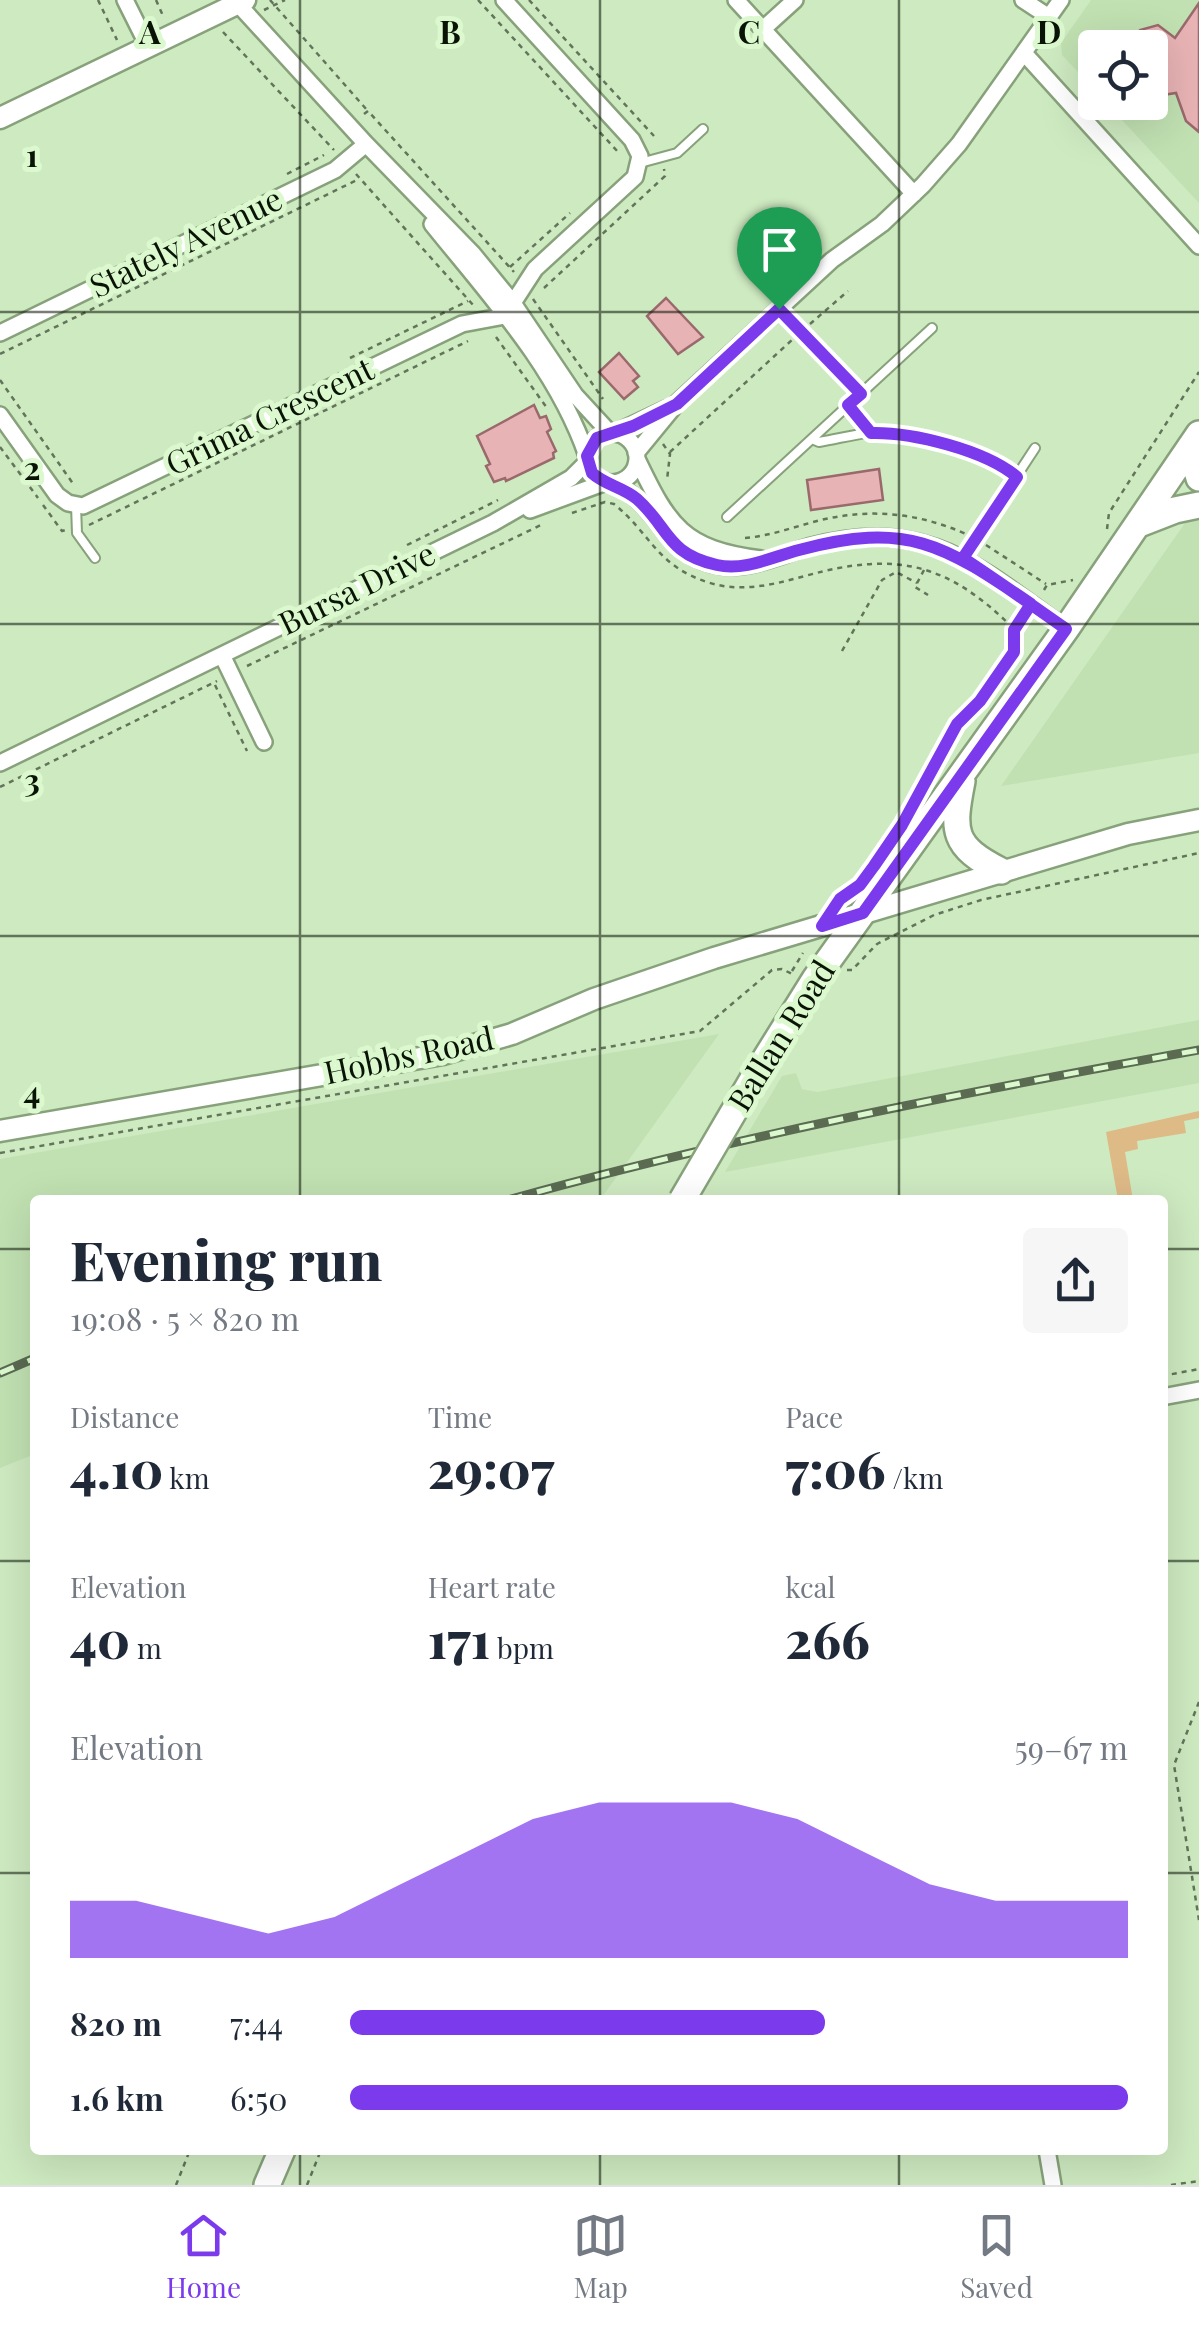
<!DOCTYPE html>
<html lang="en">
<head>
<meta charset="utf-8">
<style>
  :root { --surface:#fff; --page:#f6f6f7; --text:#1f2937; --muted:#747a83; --line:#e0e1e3; --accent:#7c3aed }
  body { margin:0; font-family:"Playfair Display",serif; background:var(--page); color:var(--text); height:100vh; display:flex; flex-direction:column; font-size:38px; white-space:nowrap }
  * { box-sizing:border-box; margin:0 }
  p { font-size:32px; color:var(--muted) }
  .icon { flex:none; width:55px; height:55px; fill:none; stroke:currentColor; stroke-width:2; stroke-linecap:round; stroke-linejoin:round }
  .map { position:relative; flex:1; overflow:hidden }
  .details { position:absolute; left:30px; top:1195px; width:1138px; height:960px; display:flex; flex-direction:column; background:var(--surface); border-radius:10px; box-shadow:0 10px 40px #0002 }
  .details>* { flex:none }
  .buttons { position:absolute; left:1078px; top:30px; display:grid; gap:20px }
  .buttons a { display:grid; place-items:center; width:90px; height:90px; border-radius:10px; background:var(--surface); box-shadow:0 10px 40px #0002; font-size:50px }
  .pin { position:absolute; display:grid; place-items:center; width:85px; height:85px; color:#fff; margin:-102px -42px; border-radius:50% 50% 50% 0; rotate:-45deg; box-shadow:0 0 10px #0007 }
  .pin .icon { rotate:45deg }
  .round { display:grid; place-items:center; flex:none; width:105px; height:105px; border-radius:10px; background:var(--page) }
  .overview { display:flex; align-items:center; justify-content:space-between; height:170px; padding:0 40px }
  h1 { font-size:55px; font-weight:800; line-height:75px }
  .stats { display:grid; grid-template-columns:repeat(3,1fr); gap:15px; height:170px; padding:10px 40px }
  .stats div { display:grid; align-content:center }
  .stats b { font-size:50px; font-weight:800 }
  .stats small { font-size:28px; font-weight:400 }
  .stats p { font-size:28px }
  .chart { height:280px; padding:20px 40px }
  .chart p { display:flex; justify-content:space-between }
  .chart svg { width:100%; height:180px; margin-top:10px; fill:var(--accent); opacity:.7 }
  ul { padding:0 40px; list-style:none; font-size:32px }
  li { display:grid; grid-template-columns:160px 120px 1fr; align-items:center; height:75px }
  li i { height:25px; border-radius:12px; background:var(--accent) }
  .menu { display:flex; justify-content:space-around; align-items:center; height:140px; border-top:2px solid var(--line); background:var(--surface); font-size:28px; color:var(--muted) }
  .menu a { display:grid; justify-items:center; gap:5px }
  .menu .selected { color:var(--accent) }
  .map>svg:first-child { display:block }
  .built { fill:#c1e1b2 }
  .green { fill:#deba87 }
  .building { fill:#e8b3b5; stroke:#9a696c; stroke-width:2.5 }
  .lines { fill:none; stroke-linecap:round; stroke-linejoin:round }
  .service-casing { stroke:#87a27b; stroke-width:12 }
  .minor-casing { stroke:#87a27b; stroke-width:20 }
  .tertiary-casing { stroke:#87a27b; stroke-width:25 }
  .primary-casing { stroke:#87a27b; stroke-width:30 }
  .path { stroke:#62755a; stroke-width:2.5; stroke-dasharray:5 5; stroke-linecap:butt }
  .service { stroke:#fff; stroke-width:8 }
  .minor { stroke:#fff; stroke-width:15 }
  .tertiary { stroke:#fff; stroke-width:20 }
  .primary { stroke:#fff; stroke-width:25 }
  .rail-casing { stroke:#5a6b52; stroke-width:9 }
  .rail { stroke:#dbf8ce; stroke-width:5; stroke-dasharray:15; stroke-linecap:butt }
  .primary-bridge-casing { stroke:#87a27b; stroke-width:30; stroke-linecap:butt }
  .primary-bridge { stroke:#fff; stroke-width:25 }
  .route-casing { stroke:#fff; stroke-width:20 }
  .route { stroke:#7c3aed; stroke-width:12 }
  .grid { fill:none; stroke:#0a1406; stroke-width:2.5; stroke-opacity:0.55 }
  .labels { text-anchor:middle; stroke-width:10; stroke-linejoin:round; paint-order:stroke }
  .street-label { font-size:32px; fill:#0a1406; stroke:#dbf8ce }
  .grid-label { font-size:32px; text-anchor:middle; font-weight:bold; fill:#0a1406; stroke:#dbf8ce; stroke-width:10; stroke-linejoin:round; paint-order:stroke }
</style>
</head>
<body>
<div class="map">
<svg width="1199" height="2185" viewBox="0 0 1199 2185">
  <rect width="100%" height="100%" fill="#ceeac1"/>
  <!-- built -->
  <path class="built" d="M1091 0H1199V203L1106 103 1150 102V48H1095V90L1062 55 1061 43Z
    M1199 503V753L1001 786Z
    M1199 1020V1083L725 1172 782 1076 796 1073 802 1089 817 1092Z
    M719 1034 600 1200H35V1454L0 1468V1159Z"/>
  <!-- green -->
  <path class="green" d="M1199 1111V1118L1184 1121 1186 1133 1137 1141 1138 1149 1125 1152 1133 1200H1118L1106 1132Z"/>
  <!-- building -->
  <path class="building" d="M1199 3V132L1186 121 1176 93 1150 97V48H1126L1140 30 1158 25 1175 38Z
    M666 298 703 337 678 354 647 316Z
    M619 353 639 376 633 381 638 387 624 399 599 372Z
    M534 405 540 418 546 416 551 429 547 432 556 451 553 453 554 458 506 481 505 478 494 482 486 466 490 464 477 436Z
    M879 469 883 500 811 510 807 480Z"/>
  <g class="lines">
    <!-- service casing -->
    <g class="service-casing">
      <path id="service" d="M640 163 677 153 703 129
        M779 309 861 394
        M848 405 871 433
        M812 439 819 442C844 438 872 429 898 432 927 435 995 459 1017 477
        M76 505 77 533 95 558
        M727 517 932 328
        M963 558 1035 448"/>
    </g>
    <!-- minor casing -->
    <g class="minor-casing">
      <path id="minor" d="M125 0 148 46
        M504 0 632 140 640 156 635 177 535 269 513 303
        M736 0 914 194
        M1023 0 1049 17
        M238 4 366 144 473 254 513 303 575 395 610 433
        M763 29 795 0
        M1024 53 1199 246
        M432 224C489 295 557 368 587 456
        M0 333 335 170 366 144
        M0 415 57 495 68 503 83 506 462 324 505 316
        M615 433 666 409
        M587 458a25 25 0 1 1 50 0a25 25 0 1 1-50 0Z
        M636 453 677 403 832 260 882 224 923 185 959 144 1061 0
        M637 459C669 526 683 549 761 559
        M612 483C620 488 631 493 638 500 667 526 667 551 712 564 744 573 777 556 808 547 927 516 975 564 1066 629
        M530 510 606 482
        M222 655 264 742
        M0 763 493 523 571 478 587 462
        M1162 1397 1199 1390
        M1047 2150 1053 2185"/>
    </g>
    <!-- tertiary casing -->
    <g class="tertiary-casing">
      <path id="tertiary" d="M0 118 245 0
        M0 1131 443 1054 512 1034 594 999 714 958 1128 834 1199 820"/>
    </g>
    <!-- primary casing -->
    <g class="primary-casing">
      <path id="primary" d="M1190 447 1199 478
        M1139 524 1175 510 1199 505
        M962 781C952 832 952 846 1001 871
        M754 1077 815 979 1066 629 1199 434
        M267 2185 282 2150"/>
    </g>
    <!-- path -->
    <path class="path" d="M98 0 117 40
      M156 0 164 18
      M270 0 367 110
      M478 0 619 153
      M529 0 654 136
      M264 10 285 0
      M223 32 334 150
      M364 114 368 111 514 272
      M287 174 324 155
      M356 174 474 306
      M510 267 570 213
      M544 288 665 176 664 169
      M533 299 603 399
      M810 324 848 291
      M496 337 547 408
      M0 354 359 179
      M350 358 468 301
      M0 380 74 485
      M663 444 670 454 667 480
      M0 447 38 498
      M670 452 793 339
      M43 505 62 531 66 530
      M572 513 605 502 614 504C650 533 657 566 707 582 740 593 772 585 805 576 895 551 947 562 1014 629
      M89 525 468 341
      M1107 529 1109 513 1199 372
      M745 538C771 536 796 526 821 520 872 508 918 513 966 534
      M407 545 498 500
      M986 545 1046 584
      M924 570 915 587 928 595
      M1044 590 1047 585 1073 580
      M842 651 882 580 896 572 917 583
      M247 666 541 525
      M215 685 247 751
      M0 787 217 681
      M911 807 957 724 981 701 1014 653V629L1021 620
      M847 970H852L877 944 934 915 981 900 1199 853
      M792 971 803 953
      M0 1153 700 1031 772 970 782 969 794 975
      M1162 1376 1199 1369
      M1199 1702 1174 1765 1199 1920
      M176 2185 190 2150
      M307 2185 321 2150
      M1171 2185 1199 2181"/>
    <!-- service -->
    <use href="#service" class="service"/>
    <!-- minor -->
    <use href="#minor" class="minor"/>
    <!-- tertiary -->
    <use href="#tertiary" class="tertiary"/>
    <!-- primary -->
    <use href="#primary" class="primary"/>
    <!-- rail casing -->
    <g class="rail-casing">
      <path id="rail" d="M508 1200C736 1136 967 1092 1199 1050
        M0 1373 35 1358"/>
    </g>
    <!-- rail -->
    <use href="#rail" class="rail"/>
    <!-- primary-bridge casing -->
    <g class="primary-bridge-casing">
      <path id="primary-bridge" d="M682 1200 754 1077"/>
    </g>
    <!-- primary-bridge -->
    <use href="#primary-bridge" class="primary-bridge"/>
  </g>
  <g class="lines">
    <!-- route casing -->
    <g class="route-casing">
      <path id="route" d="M779 309 677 404 633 426 597 438 587 456 592 473C605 485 623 487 637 499 669 527 666 554 717 565 745 571 772 557 799 550 907 521 943 544 1031 604L1014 630V652L980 701 957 724 902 825 874 866 860 885 840 899 822 926 863 913 1066 629C1032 605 998 581 963 558L1017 477C985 450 912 432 871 433L848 405 861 394 779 309"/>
    </g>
    <!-- route -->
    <use href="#route" class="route"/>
  </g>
  <!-- grid -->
  <path class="grid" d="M300 0V1200M600 0V1200M899 0V1200M0 312H1199M0 624H1199M0 936H1199M0 1249H35M1162 1249H1199M0 1561H35M1162 1561H1199M0 1873H35M1162 1873H1199M300 2150V2185M600 2150V2185M899 2150V2185"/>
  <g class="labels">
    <!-- street labels -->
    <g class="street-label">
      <text transform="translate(186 243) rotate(-26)" y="11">Stately Avenue</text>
      <text transform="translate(270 417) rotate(-26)" y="11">Grima Crescent</text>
      <text transform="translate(357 589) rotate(-26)" y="11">Bursa Drive</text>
      <text transform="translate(782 1036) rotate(-58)" y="11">Ballan Road</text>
      <text transform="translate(409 1056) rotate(-12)" y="11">Hobbs Road</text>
    </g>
  </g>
  <g class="grid-label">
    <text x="150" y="44">A</text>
    <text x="450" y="44">B</text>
    <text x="749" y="44">C</text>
    <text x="1049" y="44">D</text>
    <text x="32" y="167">1</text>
    <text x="32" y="480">2</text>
    <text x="32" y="792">3</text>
    <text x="32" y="1104">4</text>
  </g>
</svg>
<div class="buttons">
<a><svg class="icon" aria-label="locate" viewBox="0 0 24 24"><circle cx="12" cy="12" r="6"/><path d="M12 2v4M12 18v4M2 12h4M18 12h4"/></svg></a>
</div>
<div class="pin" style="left:779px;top:309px;background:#1e9e55"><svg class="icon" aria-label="arrive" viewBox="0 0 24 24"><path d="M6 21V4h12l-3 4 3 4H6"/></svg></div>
<section class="details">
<div class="overview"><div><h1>Evening run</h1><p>19:08 · 5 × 820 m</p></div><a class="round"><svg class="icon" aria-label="share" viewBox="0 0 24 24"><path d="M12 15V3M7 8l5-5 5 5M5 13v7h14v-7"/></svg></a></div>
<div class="stats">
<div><p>Distance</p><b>4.10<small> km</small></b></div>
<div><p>Time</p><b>29:07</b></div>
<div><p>Pace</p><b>7:06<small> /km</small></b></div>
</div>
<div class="stats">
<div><p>Elevation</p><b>40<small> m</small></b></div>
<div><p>Heart rate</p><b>171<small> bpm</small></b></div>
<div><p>kcal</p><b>266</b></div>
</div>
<div class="chart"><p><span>Elevation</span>59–67 m</p>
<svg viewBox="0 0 160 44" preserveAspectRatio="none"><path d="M0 44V30L10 30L20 34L30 38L40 34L50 26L60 18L70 10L80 6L90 6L100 6L110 10L120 18L130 26L140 30L150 30L160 30V44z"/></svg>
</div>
<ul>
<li><b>820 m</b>7:44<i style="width:61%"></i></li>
<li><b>1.6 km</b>6:50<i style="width:100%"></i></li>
</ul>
</section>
</div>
<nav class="menu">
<a class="selected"><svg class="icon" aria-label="home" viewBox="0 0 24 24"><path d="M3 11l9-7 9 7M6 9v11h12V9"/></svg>Home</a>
<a><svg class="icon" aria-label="map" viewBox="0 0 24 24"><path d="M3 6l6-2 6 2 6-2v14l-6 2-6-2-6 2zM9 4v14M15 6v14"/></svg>Map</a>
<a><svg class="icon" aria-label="saved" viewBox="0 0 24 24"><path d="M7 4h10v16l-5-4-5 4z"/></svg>Saved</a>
</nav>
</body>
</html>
